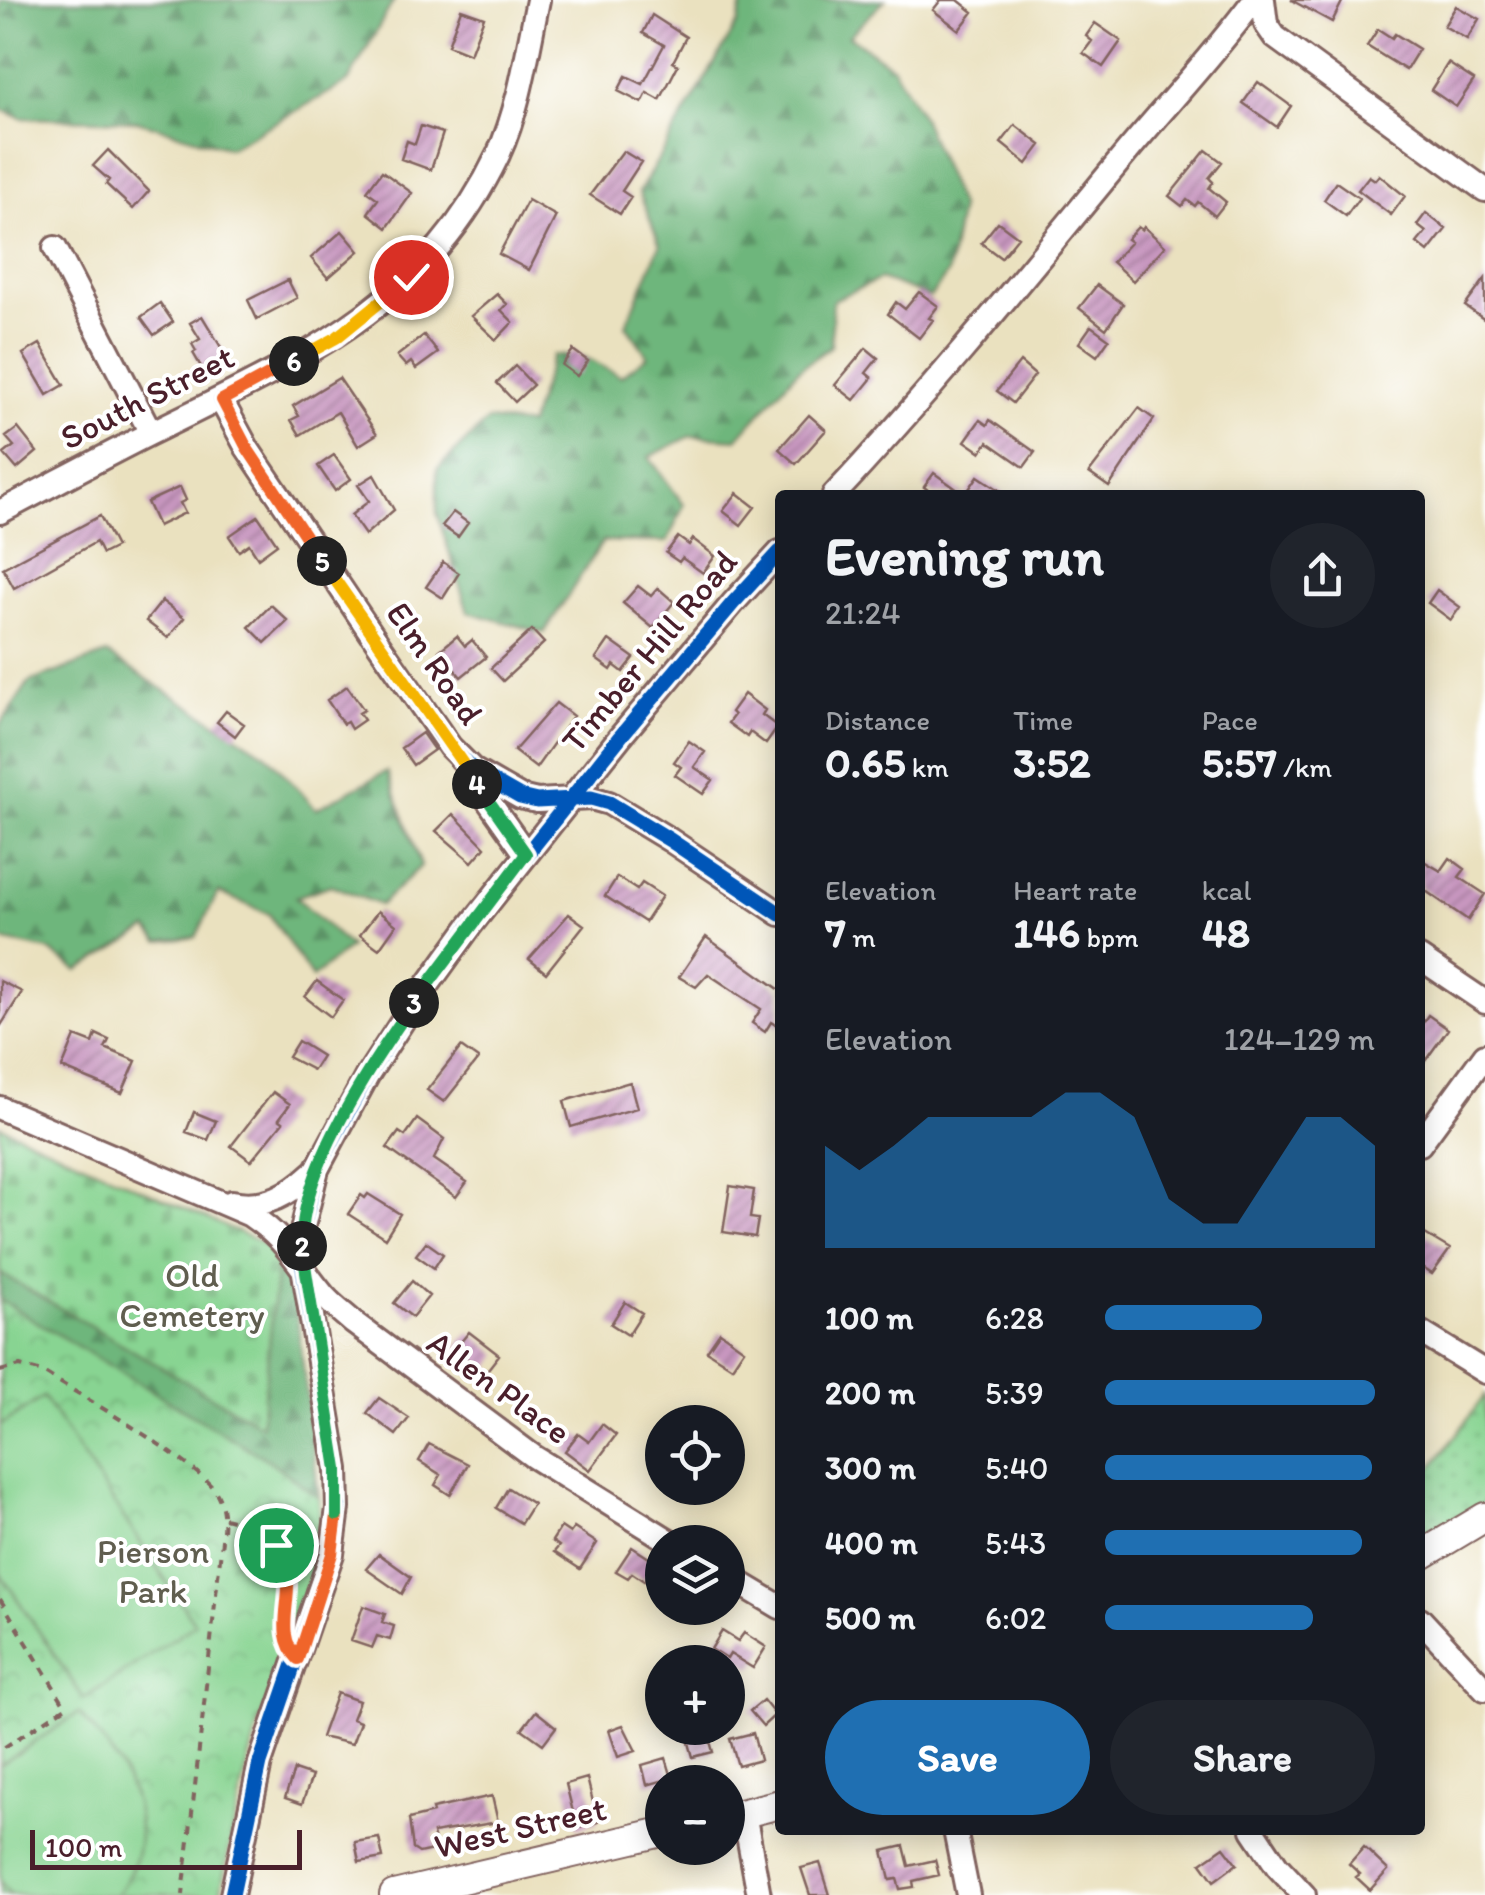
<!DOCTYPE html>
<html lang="en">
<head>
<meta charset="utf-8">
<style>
  :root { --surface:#171b24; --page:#20242c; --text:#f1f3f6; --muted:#9ea1a6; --accent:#1f6fb2 }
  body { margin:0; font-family:Itim,sans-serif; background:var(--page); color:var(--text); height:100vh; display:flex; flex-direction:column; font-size:38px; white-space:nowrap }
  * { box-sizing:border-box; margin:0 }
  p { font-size:32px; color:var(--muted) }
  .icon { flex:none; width:55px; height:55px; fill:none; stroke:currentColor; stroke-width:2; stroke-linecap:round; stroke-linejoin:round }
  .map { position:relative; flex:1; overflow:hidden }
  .details { position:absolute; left:775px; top:490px; width:650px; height:1345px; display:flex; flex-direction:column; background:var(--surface); border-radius:10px; box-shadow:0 5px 25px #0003 }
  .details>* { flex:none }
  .buttons { position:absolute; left:645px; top:1405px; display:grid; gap:20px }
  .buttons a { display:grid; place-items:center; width:100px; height:100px; border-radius:50%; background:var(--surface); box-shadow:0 5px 25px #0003; font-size:50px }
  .scale { position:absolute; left:30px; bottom:25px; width:272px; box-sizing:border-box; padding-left:10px; border:5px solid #4a1f2b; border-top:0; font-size:28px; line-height:35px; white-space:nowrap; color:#4a1f2b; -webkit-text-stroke:8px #fff; paint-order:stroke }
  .pin { position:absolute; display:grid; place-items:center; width:85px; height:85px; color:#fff; margin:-42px; border:5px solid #fff; border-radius:50%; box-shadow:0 2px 10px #0007 }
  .km { position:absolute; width:50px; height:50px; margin:-25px; border-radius:50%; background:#222; color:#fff; font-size:28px; line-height:50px; text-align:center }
  .round { display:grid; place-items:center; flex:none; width:105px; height:105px; border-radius:52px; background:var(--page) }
  .summary { display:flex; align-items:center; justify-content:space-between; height:170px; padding:0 50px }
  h1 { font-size:55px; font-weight:800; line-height:75px }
  .stats { display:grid; grid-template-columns:repeat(3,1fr); gap:15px; height:170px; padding:10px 50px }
  .stats div { display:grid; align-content:center }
  .stats b { font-size:42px; font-weight:800 }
  .stats small { font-size:28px; font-weight:400 }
  .stats p { font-size:28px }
  .chart { height:280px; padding:20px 50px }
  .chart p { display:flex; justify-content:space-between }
  .chart svg { width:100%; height:180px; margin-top:10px; fill:var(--accent); opacity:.7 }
  .primary-button { display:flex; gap:20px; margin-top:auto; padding:20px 50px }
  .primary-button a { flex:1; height:115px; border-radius:60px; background:var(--accent); color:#fff; font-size:40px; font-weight:800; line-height:115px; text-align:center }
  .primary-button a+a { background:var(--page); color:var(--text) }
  ul { padding:0 50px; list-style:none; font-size:32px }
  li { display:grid; grid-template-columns:160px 120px 1fr; align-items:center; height:75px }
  li i { height:25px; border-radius:12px; background:var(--accent) }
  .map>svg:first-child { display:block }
  .grass { fill:url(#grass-dots); stroke:#697a5e; stroke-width:2.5 }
  .forest { fill:url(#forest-firs); stroke:#5c6a54; stroke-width:2.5 }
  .cemetery { fill:url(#cemetery-stones); stroke:#697a5e; stroke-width:2.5 }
  .park { fill:url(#park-crowns); stroke:#697a5e; stroke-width:2.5 }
  .pitch { fill:#88d492; stroke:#697a5e; stroke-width:2.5 }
  .building { fill:url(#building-hatch) }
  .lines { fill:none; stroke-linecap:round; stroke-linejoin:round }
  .minor-casing { stroke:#82635f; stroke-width:28 }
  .major-casing { stroke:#82635f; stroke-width:32 }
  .path { stroke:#82635f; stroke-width:4; stroke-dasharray:8 8; stroke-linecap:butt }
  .minor { stroke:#fff; stroke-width:22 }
  .major { stroke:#fff; stroke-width:28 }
  .cycleway-casing { stroke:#fff; stroke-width:21 }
  .cycleway { stroke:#0057b8; stroke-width:15 }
  .split-1-casing { stroke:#fff; stroke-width:20 }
  .split-2-casing { stroke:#fff; stroke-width:20 }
  .split-3-casing { stroke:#fff; stroke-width:20 }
  .split-4-casing { stroke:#fff; stroke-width:20 }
  .split-5-casing { stroke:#fff; stroke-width:20 }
  .split-6-casing { stroke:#fff; stroke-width:20 }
  .split-7-casing { stroke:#fff; stroke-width:20 }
  .split-1 { stroke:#f0652b; stroke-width:12 }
  .split-2 { stroke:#22a559; stroke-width:12 }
  .split-3 { stroke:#22a559; stroke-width:12 }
  .split-4 { stroke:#22a559; stroke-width:12 }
  .split-5 { stroke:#f5b400; stroke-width:12 }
  .split-6 { stroke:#f0652b; stroke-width:12 }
  .split-7 { stroke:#f5b400; stroke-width:12 }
  .labels { text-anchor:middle; stroke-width:8; stroke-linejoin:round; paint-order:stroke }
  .street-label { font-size:35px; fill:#4a1f2b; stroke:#fff }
  .park-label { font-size:35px; fill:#605e4f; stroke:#fff }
</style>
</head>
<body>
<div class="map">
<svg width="1485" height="1895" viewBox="0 0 1485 1895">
  <defs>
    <pattern id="grass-dots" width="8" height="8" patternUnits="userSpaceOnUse" patternTransform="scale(2.5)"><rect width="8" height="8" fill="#88d492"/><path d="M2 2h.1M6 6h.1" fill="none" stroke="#77b67e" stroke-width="1.8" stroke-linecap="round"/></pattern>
    <pattern id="forest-firs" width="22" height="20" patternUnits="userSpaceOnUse" patternTransform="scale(2.5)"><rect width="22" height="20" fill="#6eb67c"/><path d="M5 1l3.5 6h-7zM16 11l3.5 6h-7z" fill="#5c9366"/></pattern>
    <pattern id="cemetery-stones" width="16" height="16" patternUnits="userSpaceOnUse" patternTransform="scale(2.5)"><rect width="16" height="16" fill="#88d492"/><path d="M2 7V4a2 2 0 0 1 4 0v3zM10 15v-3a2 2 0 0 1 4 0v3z" fill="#77b67e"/></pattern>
    <pattern id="park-crowns" width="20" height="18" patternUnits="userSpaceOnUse" patternTransform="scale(2.5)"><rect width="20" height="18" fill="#88d492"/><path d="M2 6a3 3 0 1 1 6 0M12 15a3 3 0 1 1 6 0" fill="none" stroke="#77b67e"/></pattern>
    <pattern id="building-hatch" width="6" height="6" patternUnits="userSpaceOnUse" patternTransform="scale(2.5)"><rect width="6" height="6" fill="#c897c0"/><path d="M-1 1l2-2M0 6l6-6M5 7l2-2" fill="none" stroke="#a47b9c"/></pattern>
  </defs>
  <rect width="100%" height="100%" fill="#fff"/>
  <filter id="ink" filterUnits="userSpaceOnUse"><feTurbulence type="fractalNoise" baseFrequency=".01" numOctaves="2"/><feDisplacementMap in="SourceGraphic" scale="20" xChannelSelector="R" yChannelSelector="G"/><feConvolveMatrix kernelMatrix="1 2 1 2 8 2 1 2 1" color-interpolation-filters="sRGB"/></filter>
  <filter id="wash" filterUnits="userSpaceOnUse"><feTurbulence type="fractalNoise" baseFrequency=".0048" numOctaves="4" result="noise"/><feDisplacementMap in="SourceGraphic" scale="40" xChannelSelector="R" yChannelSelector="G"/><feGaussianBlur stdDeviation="2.25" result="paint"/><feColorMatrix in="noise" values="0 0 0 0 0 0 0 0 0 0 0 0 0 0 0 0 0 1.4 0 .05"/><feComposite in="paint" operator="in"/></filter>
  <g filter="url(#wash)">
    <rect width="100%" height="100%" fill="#eae1bf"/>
    <!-- grass -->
    <path class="grass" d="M1485 1395V1503L1420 1540V1484Z"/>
    <!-- forest -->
    <path class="forest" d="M0 0H394L348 82 229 148 137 121 21 118 0 109Z
      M743 0H885L849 36 893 67 921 115 960 208 948 273 930 297 880 279 833 300 831 346 798 370 737 439 691 436 649 457 684 505 667 542 603 541 544 633 468 612 437 513V469L488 420 529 425 553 355 584 357 621 376 648 356 626 325 660 245 639 192 738 23Z
      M107 654 266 754 316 809 387 771 421 866 380 905 331 885 296 897 350 947 312 978 269 914 218 892 196 937 159 942 148 929 78 971 48 950 0 940V725L29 682Z
      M278 1255 292 1273 319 1498 271 1462 0 1300V1273L261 1425Z"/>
    <!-- cemetery -->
    <path class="cemetery" d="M0 1126 258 1241 278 1255 261 1425 0 1273Z"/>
    <!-- park -->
    <path class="park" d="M0 1300 271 1462 319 1498C326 1579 282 1653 258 1728 242 1782 231 1840 220 1895H0Z"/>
    <!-- pitch -->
    <path class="pitch" d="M43 1397 195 1624 84 1699 0 1573V1426Z
      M79 1713C126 1764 166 1830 116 1895H10L0 1881V1765Z"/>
    <g id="blocks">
      <!-- building -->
      <path class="building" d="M941 0H958L973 12 959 30 933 10Z
        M1291 0H1343L1332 22Z
        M1456 6 1479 19 1467 39 1444 26Z
        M461 9 484 17 470 54 448 45Z
        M652 15 686 37 673 62 678 65 660 100 647 93 642 103 618 91 626 76 643 84 664 45 643 33Z
        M1095 23 1121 41 1103 67 1083 53 1092 41 1086 36Z
        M1378 29 1392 38 1395 34 1419 49 1406 70 1367 46Z
        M1448 63 1474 80 1456 107 1431 90Z
        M1258 82 1291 106 1277 127 1243 103Z
        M1015 125 1041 145 1027 164 1001 143Z
        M421 126 443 133 431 170 401 159 407 141 415 144Z
        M108 150 149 191 133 209 106 184 109 180 93 166Z
        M1206 150 1222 162 1209 178 1213 182 1209 188 1226 202 1215 216 1198 202 1195 206 1187 200 1182 206 1169 196Z
        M623 151 641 162 622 191 631 197 620 214 590 195Z
        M382 171 412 193 387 228 368 213 378 199 367 191Z
        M1379 175 1405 196 1391 215 1358 190 1369 176 1375 180Z
        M1336 182 1359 198 1346 216 1324 200Z
        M528 200 556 216 529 270 499 254Z
        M1426 213 1446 229 1428 252 1417 243 1426 232 1417 225Z
        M998 222 1018 237 1001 258 981 243Z
        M1138 227 1142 230 1144 227 1165 246 1133 281 1112 262 1131 242 1127 239Z
        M342 231 359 251 328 278 311 258Z
        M1485 279V320L1465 306Z
        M288 280 297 298 257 319 248 300Z
        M1097 285 1123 304 1106 329 1079 308Z
        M919 292 938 306 929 318 933 320 919 338 888 314 896 302 905 309Z
        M497 294 507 304 501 310 513 322 496 340 471 316Z
        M160 303 173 322 154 335 141 317Z
        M202 316 227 357 204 372 193 353 196 351 192 344 200 339 190 323Z
        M1091 326 1109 339 1097 356 1079 343Z
        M424 335 438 353 416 369 411 362 406 366 397 356Z
        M40 344 64 385 47 395 23 354Z
        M866 348 878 358 866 373 872 378 854 400 835 385Z
        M573 350 588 361 577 376 562 365Z
        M1020 362 1035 375 1013 403 997 391Z
        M515 366 533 385 515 402 497 383Z
        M339 378 377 434 358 446 338 412 300 435 291 420 299 416 293 406Z
        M1139 408 1154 419 1109 487 1089 473Z
        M809 415 826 430 796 464 779 449Z
        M980 420 987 425 990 420 1035 452 1024 467 988 442 981 452 965 441Z
        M18 428 37 452 17 469 4 454 14 446 6 437Z
        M334 455 351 479 335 491 318 466Z
        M934 473 965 495 978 476 1007 495H935L924 487Z
        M374 475 394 510 365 535 351 515 369 501 358 485Z
        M180 487 186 500 180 503 185 513 158 526 147 502Z
        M737 493 755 507 741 525 723 511Z
        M453 512 468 523 458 537 442 526Z
        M100 516 116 547 102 554 96 542 14 588 3 568Z
        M258 516 277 544 258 558 249 544 239 551 229 536Z
        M678 537 689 545 693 539 715 556 703 573 682 558 679 562 666 553Z
        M443 562 459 573 443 598 426 587Z
        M638 586 651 596 658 588 674 602 653 628 623 603Z
        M1437 590 1460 607 1451 620 1428 603Z
        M162 601 184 618 168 638 146 621Z
        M271 605 288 621 265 643 249 627Z
        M532 630 544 643 503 681 491 668Z
        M457 636 465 646 472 640 486 657 461 677 439 651Z
        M609 640 634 658 623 672 614 665 611 670 596 659Z
        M347 686 364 710 359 713 364 720 351 729 347 722 343 724 327 700Z
        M744 694 765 710 762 715 778 727 766 744 750 732 747 737 728 723 734 715 731 712Z
        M556 703 573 716 536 768 514 751Z
        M226 711 244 724 235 736 217 722Z
        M422 733 434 750 413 765 401 748Z
        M689 741 705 752 694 767 713 780 703 794 675 775 681 767 674 762Z
        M453 814 485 847 472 862 436 831Z
        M1450 858 1465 869 1459 877 1485 894 1468 920 1420 887V859L1441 871Z
        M617 877 637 890 642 883 662 896 645 922 605 896Z
        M378 911 396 925 379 949 360 935Z
        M569 914 584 925 546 973 529 959Z
        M706 937 780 990V1028L771 1022 765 1032 752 1023 761 1009 708 974 696 987 679 977Z
        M0 981 22 992 0 1027Z
        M317 981 343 1000 331 1017 305 997Z
        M1428 1015 1448 1029 1420 1068V1027Z
        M96 1034 109 1040 105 1048 136 1061 122 1093 62 1068 75 1036 93 1043Z
        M298 1041 322 1056 313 1070 288 1057Z
        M461 1047 478 1059 444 1102 427 1090Z
        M630 1082 637 1108 571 1127 564 1101Z
        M273 1092 290 1104 279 1119 283 1122 251 1161 231 1146Z
        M194 1112 216 1121 208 1140 186 1132Z
        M417 1119 444 1139 434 1159 467 1182 456 1197 387 1148 399 1132 405 1136Z
        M730 1186 754 1190 750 1218 758 1219 755 1237 723 1232Z
        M368 1194 400 1214 385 1238 348 1214 361 1195 365 1198Z
        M1420 1231 1450 1249 1432 1274 1420 1266Z
        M426 1242 443 1254 434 1268 416 1255Z
        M412 1281 429 1296 412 1317 394 1303Z
        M625 1302 642 1313 628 1335 611 1324Z
        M469 1332 499 1355 485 1373 455 1349Z
        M720 1332 744 1349 732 1367 707 1351Z
        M379 1398 409 1418 396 1435 367 1413Z
        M602 1424 616 1435 590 1470 565 1451 578 1434 589 1442Z
        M429 1444 468 1464 450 1495 435 1485 441 1475 419 1461Z
        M508 1488 533 1504 521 1523 496 1508Z
        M561 1527 570 1533 574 1528 597 1543 580 1569 554 1552 559 1546 552 1541Z
        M632 1547 655 1562 644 1581 632 1573 628 1578 616 1571Z
        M379 1554 411 1577 402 1594 366 1569Z
        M363 1606 385 1614 382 1622 394 1626 390 1640 377 1636 372 1648 351 1641Z
        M722 1631 738 1641 744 1633 766 1647 753 1668 730 1654 727 1659 711 1649Z
        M337 1693 359 1701 352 1719 360 1722 352 1744 321 1737Z
        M763 1700 775 1715 763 1726 750 1711Z
        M536 1711 556 1727 543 1744 522 1729Z
        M623 1725 636 1751 618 1757 609 1730Z
        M753 1733 760 1760 738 1766 730 1739Z
        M708 1734 713 1752 693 1757 688 1739Z
        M666 1758 672 1778 647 1785 642 1765Z
        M294 1770 312 1776 302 1804 285 1798Z
        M587 1778 598 1822 577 1828 566 1784Z
        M492 1796 498 1822 433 1833 437 1849 419 1853 413 1849 409 1819 433 1813 432 1809Z
        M379 1838 383 1858 359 1862 355 1842Z
        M904 1846 909 1866 935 1860 939 1875 913 1881 914 1887 900 1889 897 1879 890 1880 883 1851Z
        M1224 1847 1237 1864 1214 1881 1201 1863Z
        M1364 1847 1388 1870 1370 1890 1356 1877 1360 1874 1349 1864Z
        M820 1863 830 1895H810L801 1868Z"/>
    </g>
  </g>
  <g filter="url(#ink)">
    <use href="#blocks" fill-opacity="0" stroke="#82635f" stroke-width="2.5"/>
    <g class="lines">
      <!-- minor casing -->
      <g class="minor-casing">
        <path id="minor" d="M1263 0 1266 24 1275 37 1485 190
          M55 248 151 433
          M221 400 247 448 371 633 450 747 473 770 520 797 537 801 591 798 609 803 670 840 780 914
          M834 495C935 387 1028 272 1122 158 1166 105 1213 56 1254 0
          M0 512C50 486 99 459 149 434 293 362 424 310 498 155 519 110 528 49 538 0
          M470 775 526 854
          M1420 958 1485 1002
          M0 1108 250 1215C288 1240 296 1263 324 1296 333 1306 344 1314 354 1323L534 1457 671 1542
          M1420 1144 1485 1055
          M232 1202C266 1209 290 1194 314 1172
          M1420 1332 1485 1372
          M728 1576 780 1607
          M1420 1619 1485 1689
          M744 1813 759 1895
          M955 1830 968 1895
          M1253 1830 1277 1866 1304 1895
          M232 1895 260 1763 332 1554 338 1508 337 1469 303 1267 301 1235 317 1169 367 1076 411 1008 470 926 620 737 733 603 780 552"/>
      </g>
      <!-- major casing -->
      <g class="major-casing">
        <path id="major" d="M1420 1556 1485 1517
          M728 1817 780 1804
          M394 1895 662 1832"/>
      </g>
      <!-- path -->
      <path class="path" d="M0 1371 20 1366 43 1372C78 1394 201 1464 217 1494 225 1509 224 1524 222 1540L183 1895
        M224 1518C290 1533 294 1567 285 1626
        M0 1599 66 1707 0 1750"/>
      <!-- minor -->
      <use href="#minor" class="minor"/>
      <!-- major -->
      <use href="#major" class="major"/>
      <!-- cycleway casing -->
      <g class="cycleway-casing">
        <path id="cycleway" d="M221 400 247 448 371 633 450 747 473 770 520 797 537 801 591 798 609 803 670 840 780 914
          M232 1895 260 1763 332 1554 338 1508 337 1469 303 1267 301 1235 317 1169 367 1076 411 1008 470 926 620 737 733 603 780 552"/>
      </g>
      <!-- cycleway -->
      <use href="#cycleway" class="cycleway"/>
    </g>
  </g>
  <g class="lines" filter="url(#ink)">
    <!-- split-1 casing -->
    <g class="split-1-casing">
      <path id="split-1" d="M276 1545C306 1584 267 1628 298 1659L332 1554 337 1515"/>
    </g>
    <!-- split-2 casing -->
    <g class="split-2-casing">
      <path id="split-2" d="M302 1246 337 1469V1515"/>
    </g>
    <!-- split-3 casing -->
    <g class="split-3-casing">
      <path id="split-3" d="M302 1246C298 1173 372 1062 414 1003"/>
    </g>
    <!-- split-4 casing -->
    <g class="split-4-casing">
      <path id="split-4" d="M414 1003 526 854 477 784"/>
    </g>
    <!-- split-5 casing -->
    <g class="split-5-casing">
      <path id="split-5" d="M322 561 477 784"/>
    </g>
    <!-- split-6 casing -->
    <g class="split-6-casing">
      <path id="split-6" d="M294 361 222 400 247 448 322 561"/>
    </g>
    <!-- split-7 casing -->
    <g class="split-7-casing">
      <path id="split-7" d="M294 361 336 338 411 277"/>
    </g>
    <!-- split-1 -->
    <use href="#split-1" class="split-1"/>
    <!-- split-2 -->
    <use href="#split-2" class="split-2"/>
    <!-- split-3 -->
    <use href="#split-3" class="split-3"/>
    <!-- split-4 -->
    <use href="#split-4" class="split-4"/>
    <!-- split-5 -->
    <use href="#split-5" class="split-5"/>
    <!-- split-6 -->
    <use href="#split-6" class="split-6"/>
    <!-- split-7 -->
    <use href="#split-7" class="split-7"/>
  </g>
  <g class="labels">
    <!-- street labels -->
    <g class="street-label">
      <text transform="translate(147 397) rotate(-27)" y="12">South Street</text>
      <text transform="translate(649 651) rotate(-50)" y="12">Timber Hill Road</text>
      <text transform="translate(435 663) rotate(55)" y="12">Elm Road</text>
      <text transform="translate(499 1387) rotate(36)" y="12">Allen Place</text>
      <text transform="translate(520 1827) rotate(-13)" y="12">West Street</text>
    </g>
    <!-- park labels -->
    <g class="park-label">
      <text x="192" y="1287">Old<tspan x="192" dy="40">Cemetery</tspan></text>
      <text x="153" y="1563">Pierson<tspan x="153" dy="40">Park</tspan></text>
    </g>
  </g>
</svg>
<div class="buttons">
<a><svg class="icon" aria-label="locate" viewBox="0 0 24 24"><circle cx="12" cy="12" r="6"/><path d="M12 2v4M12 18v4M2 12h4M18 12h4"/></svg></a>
<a><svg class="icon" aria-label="layers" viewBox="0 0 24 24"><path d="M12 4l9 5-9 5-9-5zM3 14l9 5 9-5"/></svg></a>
<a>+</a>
<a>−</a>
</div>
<div class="scale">100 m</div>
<div class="pin" style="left:276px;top:1545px;background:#1e9e55"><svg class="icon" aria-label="arrive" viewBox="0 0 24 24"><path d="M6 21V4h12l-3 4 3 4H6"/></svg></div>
<div class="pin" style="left:411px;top:277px;background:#d93025"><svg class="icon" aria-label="check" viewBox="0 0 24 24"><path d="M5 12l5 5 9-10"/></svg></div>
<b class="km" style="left:302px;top:1246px">2</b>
<b class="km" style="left:414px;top:1003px">3</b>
<b class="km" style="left:477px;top:784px">4</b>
<b class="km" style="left:322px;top:561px">5</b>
<b class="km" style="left:294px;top:361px">6</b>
<section class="details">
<div class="summary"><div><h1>Evening run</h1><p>21:24</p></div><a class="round"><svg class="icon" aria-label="share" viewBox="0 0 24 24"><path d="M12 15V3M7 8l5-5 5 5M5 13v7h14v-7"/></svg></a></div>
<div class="stats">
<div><p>Distance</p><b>0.65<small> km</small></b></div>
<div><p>Time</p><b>3:52</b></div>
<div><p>Pace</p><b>5:57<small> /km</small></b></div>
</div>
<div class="stats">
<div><p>Elevation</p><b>7<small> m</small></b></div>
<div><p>Heart rate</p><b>146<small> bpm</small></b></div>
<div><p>kcal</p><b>48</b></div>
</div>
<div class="chart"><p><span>Elevation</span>124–129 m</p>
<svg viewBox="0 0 160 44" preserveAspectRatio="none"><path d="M0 44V19L10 25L20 19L30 12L40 12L50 12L60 12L70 6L80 6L90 12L100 32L110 38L120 38L130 25L140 12L150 12L160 19V44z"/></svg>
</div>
<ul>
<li><b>100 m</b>6:28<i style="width:58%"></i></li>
<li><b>200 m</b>5:39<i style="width:100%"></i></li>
<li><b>300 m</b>5:40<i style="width:99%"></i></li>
<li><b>400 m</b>5:43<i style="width:95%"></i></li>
<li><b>500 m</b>6:02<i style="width:77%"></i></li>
</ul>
<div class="primary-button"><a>Save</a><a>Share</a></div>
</section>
</div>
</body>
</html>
